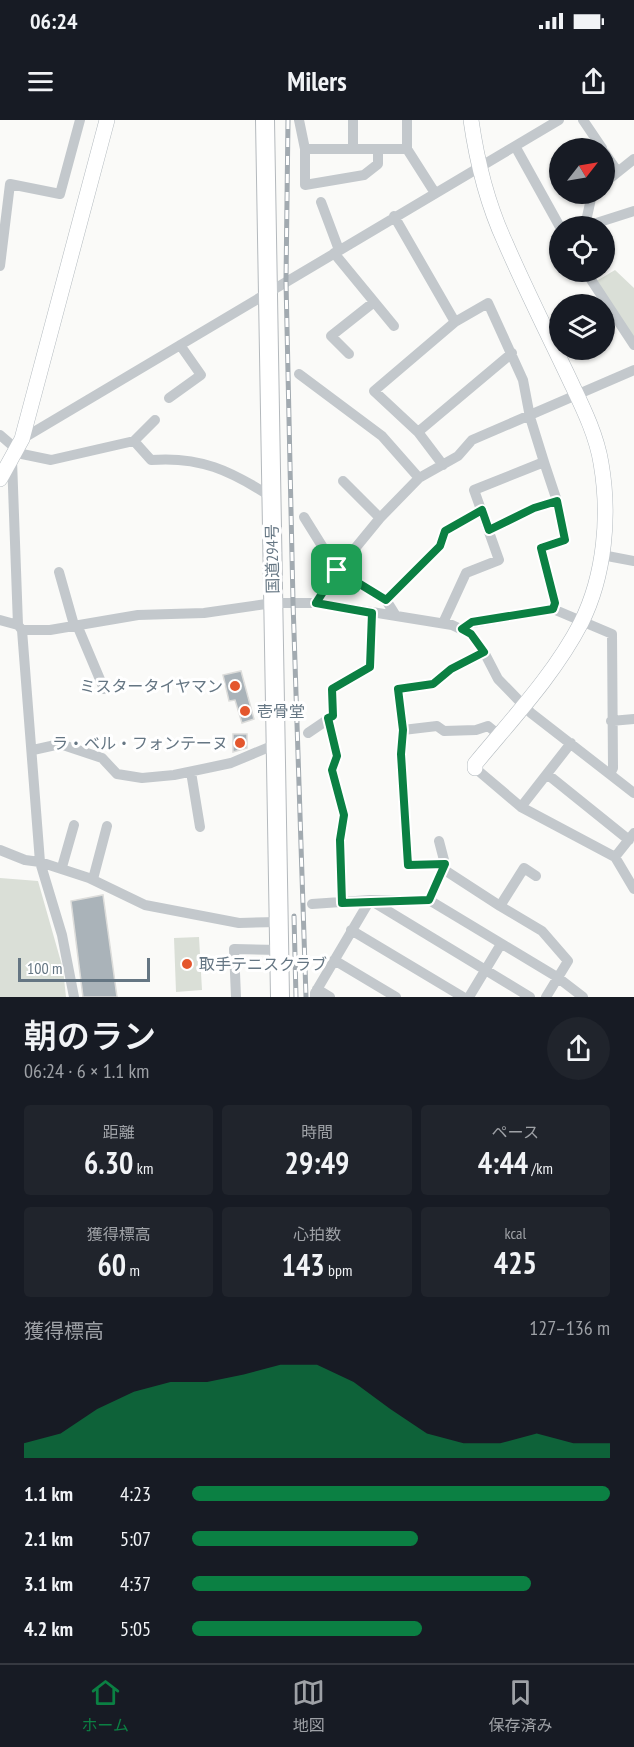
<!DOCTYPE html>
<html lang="ja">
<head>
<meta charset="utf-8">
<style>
  :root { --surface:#171b24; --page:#20242c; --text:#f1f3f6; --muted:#9ea1a6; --line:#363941; --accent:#0b8043 }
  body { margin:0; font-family:"PT Sans Narrow","Noto Sans JP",sans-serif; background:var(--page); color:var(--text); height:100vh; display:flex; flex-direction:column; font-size:22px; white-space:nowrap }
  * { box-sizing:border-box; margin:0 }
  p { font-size:20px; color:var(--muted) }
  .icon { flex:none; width:33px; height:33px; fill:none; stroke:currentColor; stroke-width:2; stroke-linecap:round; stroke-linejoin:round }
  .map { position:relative; height:877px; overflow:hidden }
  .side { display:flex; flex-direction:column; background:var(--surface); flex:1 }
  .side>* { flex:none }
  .needle { width:39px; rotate:59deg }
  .tools { position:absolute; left:549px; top:18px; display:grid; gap:12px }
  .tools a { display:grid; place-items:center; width:66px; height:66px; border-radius:50%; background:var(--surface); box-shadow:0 2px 4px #0004; font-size:30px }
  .scale { position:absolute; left:18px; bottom:15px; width:132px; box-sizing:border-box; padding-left:6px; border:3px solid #657683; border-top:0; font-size:16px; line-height:21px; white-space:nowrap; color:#657683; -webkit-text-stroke:4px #fff; paint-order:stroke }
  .pin { position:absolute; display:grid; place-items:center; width:51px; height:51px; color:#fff; margin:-26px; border-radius:12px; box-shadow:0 3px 9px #0006 }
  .round { display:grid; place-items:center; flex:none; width:63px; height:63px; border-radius:32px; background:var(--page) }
  .summary { display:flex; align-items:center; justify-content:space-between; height:102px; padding:0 24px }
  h1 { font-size:33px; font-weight:600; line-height:45px }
  .figures { display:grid; grid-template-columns:repeat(3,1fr); gap:9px; height:102px; padding:6px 24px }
  .figures div { display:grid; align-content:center; border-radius:6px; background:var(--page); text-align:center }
  .figures b { font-size:30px; font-weight:600 }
  .figures small { font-size:16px; font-weight:400 }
  .figures p { font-size:16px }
  .chart { height:168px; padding:12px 24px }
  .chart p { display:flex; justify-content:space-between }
  .chart svg { width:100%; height:108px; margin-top:6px; fill:var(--accent); opacity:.7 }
  ul { padding:0 24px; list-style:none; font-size:20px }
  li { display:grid; grid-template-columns:96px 72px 1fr; align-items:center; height:45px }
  li i { height:15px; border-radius:8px; background:var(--accent) }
  .status { display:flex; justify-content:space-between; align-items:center; height:42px; padding:0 30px; background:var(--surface); direction:ltr }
  .status svg { height:16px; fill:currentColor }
  header { display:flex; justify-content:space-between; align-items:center; height:78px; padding:0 24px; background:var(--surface); font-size:27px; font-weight:600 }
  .menu { display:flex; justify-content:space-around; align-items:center; height:84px; border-top:2px solid var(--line); background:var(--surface); font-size:16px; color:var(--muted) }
  .menu a { display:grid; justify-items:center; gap:3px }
  .menu .current { color:var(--accent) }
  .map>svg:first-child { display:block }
  .green { fill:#dadfd7 }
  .building { fill:#aab3b9; stroke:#dcdcda; stroke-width:1.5 }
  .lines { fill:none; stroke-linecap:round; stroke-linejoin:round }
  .secondary-casing { stroke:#b3babf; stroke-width:16 }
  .highway-casing { stroke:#b4b9bd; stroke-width:20 }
  .street { stroke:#c3c8cc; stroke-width:10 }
  .secondary { stroke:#fff; stroke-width:15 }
  .highway { stroke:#fff; stroke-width:18 }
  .rail-casing { stroke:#a2aab0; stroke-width:5 }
  .rail { stroke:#fff; stroke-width:3; stroke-dasharray:9; stroke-linecap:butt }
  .route-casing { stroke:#fff; stroke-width:12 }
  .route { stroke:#0b8043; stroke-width:8 }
  .poi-dot { fill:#e4572e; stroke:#fff; stroke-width:2 }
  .labels { text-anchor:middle; stroke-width:6; stroke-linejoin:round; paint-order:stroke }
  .street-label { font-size:16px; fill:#657683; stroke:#fff }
  .poi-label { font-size:16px; fill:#657683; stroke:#fff; text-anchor:end }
</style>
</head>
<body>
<div class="status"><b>06:24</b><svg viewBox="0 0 49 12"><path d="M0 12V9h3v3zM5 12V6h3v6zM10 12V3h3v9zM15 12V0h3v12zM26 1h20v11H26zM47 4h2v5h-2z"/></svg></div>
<header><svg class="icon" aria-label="menu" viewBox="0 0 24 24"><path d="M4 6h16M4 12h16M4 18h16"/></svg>Milers<svg class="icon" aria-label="share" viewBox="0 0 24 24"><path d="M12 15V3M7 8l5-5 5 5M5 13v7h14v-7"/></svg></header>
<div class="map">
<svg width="634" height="877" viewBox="0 0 634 877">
  <rect width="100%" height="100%" fill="#fafaf8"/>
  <!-- green -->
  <path class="green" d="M615 150 634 168V225L593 163Z
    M0 758 38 761 63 849 66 877H0Z
    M199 817 202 870 176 872 174 818Z"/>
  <!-- building -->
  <path class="building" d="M241 551 254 599 242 603 235 580 229 581 223 555Z
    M233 614H247V628L233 632Z
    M103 775 117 877H83L71 781Z"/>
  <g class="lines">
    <!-- secondary casing -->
    <g class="secondary-casing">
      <path id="secondary" d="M471 0C477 42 487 83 505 122 524 166 546 210 567 254 580 282 596 312 601 343 610 395 605 455 581 503 554 555 512 599 475 644V648
        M0 359 22 319 107 0"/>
    </g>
    <!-- highway casing -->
    <g class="highway-casing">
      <path id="highway" d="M265 0 280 877"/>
    </g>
    <!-- street -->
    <path class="street" d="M299 0 305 29H407
      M407 0V29L435 73
      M583 0 602 28
      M515 26 560 107
      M305 29V65L364 55 378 44V29
      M353 29V0
      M604 32 618 52
      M604 63 634 39
      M321 82 339 130
      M394 96 455 202 374 271 418 312 443 345
      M585 106 592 74
      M587 106 634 91
      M334 133 394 206
      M0 146 10 64 60 74 80 0
      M586 152 634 225
      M349 234 331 216 374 182
      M299 254 382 316 419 358
      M169 278 201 255 180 225
      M418 312 512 233
      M0 315 22 334 51 340 134 321 151 340C200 336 231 351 270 376
      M22 319 559 0
      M134 321 155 300
      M12 340 18 505
      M343 361 380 398
      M304 397 337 450 386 480
      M489 410 534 388 557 381 544 342
      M602 435 634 441
      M59 452 74 505
      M316 483 325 465 380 398 419 358 458 336 472 320 634 250
      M553 489 555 483 541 428 565 420 557 381
      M396 496 386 480 440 426 445 411 482 390
      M0 500 18 505 22 510H50L138 495 204 493 273 483H316L452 505 471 514 484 532 498 559 531 593 634 673
      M443 503 466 453 499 440 474 370 544 342 530 297 523 260 488 183 455 202
      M77 505 104 569
      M462 509 472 503 553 489 612 514 613 648 610 654
      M22 510 40 742 89 758 145 785 239 803 278 802
      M328 598 337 636 332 649 344 695 340 720 342 783
      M611 601 634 599
      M403 610 437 606 444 611 476 610 488 606 499 615
      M308 613 333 596 332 569 370 547 372 493
      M571 623 521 687 615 737 634 713
      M33 630 60 624 102 638 117 654 142 658 174 655 231 643 274 625
      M475 648 521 687
      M191 652 200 707
      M547 654 629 720
      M0 730 25 740 40 742 62 815 74 877
      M615 737 634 769
      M445 744 408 745 401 634 403 610 398 569 433 564 451 549 484 532
      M62 747 74 705
      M443 749 500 786
      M536 756 524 748 500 786 542 811 568 841 546 877
      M93 759 107 706
      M429 780 557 857 583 877
      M312 784 370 780 530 877
      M351 810 463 877
      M334 840 396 877
      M317 869 330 877
      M236 877 234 829 279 830
      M315 877V873L370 780H429L445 744 439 721
      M469 877 501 824"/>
    <!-- secondary -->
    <use href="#secondary" class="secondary"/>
    <!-- highway -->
    <use href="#highway" class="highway"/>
    <!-- rail casing -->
    <g class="rail-casing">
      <path id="rail" d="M288 0 286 161 293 482 306 877
        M294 796 296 877"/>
    </g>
    <!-- rail -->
    <use href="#rail" class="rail"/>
  </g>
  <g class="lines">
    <!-- route casing -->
    <g class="route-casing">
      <path id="route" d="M557 381 565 420 541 428 555 483 553 489 472 502 462 509 471 514 484 532 451 549 433 564 398 569 403 610 401 634 408 745 445 744 429 780 342 783 340 720 344 695 332 650 337 636 328 598 333 596 332 569 370 547 372 493 316 483 337 450 386 480 440 426 445 411 482 390 489 410 534 388Z"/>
    </g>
    <!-- route -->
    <use href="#route" class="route"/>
  </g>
  <!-- markers -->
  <g class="poi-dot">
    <circle cx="235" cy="566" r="6"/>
    <circle cx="245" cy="591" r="6"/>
    <circle cx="240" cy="623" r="6"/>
    <circle cx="187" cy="844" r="6"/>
  </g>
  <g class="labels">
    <!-- street labels -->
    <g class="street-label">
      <text transform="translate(272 439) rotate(-91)" y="6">国道294号</text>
    </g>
    <!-- poi labels -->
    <g class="poi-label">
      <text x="223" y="572">ミスタータイヤマン</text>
      <text x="257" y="597" text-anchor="start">壱骨堂</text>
      <text x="228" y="629">ラ・ベル・フォンテーヌ</text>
      <text x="199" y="850" text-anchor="start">取手テニスクラブ</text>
    </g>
  </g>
</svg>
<div class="tools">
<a><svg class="needle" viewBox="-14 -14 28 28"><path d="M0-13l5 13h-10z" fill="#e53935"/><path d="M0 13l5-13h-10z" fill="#9ea1a6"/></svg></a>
<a><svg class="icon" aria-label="locate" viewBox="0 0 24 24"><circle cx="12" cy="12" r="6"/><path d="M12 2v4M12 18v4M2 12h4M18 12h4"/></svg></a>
<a><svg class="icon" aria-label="layers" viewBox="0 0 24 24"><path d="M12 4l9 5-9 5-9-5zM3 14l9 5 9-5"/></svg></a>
</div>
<div class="scale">100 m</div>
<div class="pin" style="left:337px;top:450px;background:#1e9e55"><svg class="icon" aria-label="arrive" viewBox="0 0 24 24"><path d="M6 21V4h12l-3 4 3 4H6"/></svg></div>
</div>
<section class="side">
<div class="summary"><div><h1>朝のラン</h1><p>06:24 · 6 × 1.1 km</p></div><a class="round"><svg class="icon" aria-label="share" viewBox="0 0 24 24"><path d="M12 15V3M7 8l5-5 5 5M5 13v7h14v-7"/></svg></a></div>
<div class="figures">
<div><p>距離</p><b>6.30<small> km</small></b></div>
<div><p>時間</p><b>29:49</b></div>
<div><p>ペース</p><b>4:44<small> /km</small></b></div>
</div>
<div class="figures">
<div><p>獲得標高</p><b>60<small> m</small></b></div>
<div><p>心拍数</p><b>143<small> bpm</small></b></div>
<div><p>kcal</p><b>425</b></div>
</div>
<div class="chart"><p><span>獲得標高</span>127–136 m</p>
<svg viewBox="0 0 160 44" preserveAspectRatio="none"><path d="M0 44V38L10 34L20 24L30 17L40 13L50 13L60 10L70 6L80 6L90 13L100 24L110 34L120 38L130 38L140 34L150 38L160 38V44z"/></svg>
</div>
<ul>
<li><b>1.1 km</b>4:23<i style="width:100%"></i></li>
<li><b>2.1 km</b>5:07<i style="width:54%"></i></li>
<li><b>3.1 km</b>4:37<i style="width:81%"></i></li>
<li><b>4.2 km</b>5:05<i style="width:55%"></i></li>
</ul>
</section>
<nav class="menu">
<a class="current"><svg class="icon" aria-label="home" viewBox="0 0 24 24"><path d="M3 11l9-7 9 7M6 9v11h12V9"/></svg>ホーム</a>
<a><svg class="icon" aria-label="map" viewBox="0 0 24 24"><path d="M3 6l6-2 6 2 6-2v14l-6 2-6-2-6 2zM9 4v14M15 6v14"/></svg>地図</a>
<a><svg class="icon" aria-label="saved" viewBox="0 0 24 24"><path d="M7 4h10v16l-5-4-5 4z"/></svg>保存済み</a>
</nav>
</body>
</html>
